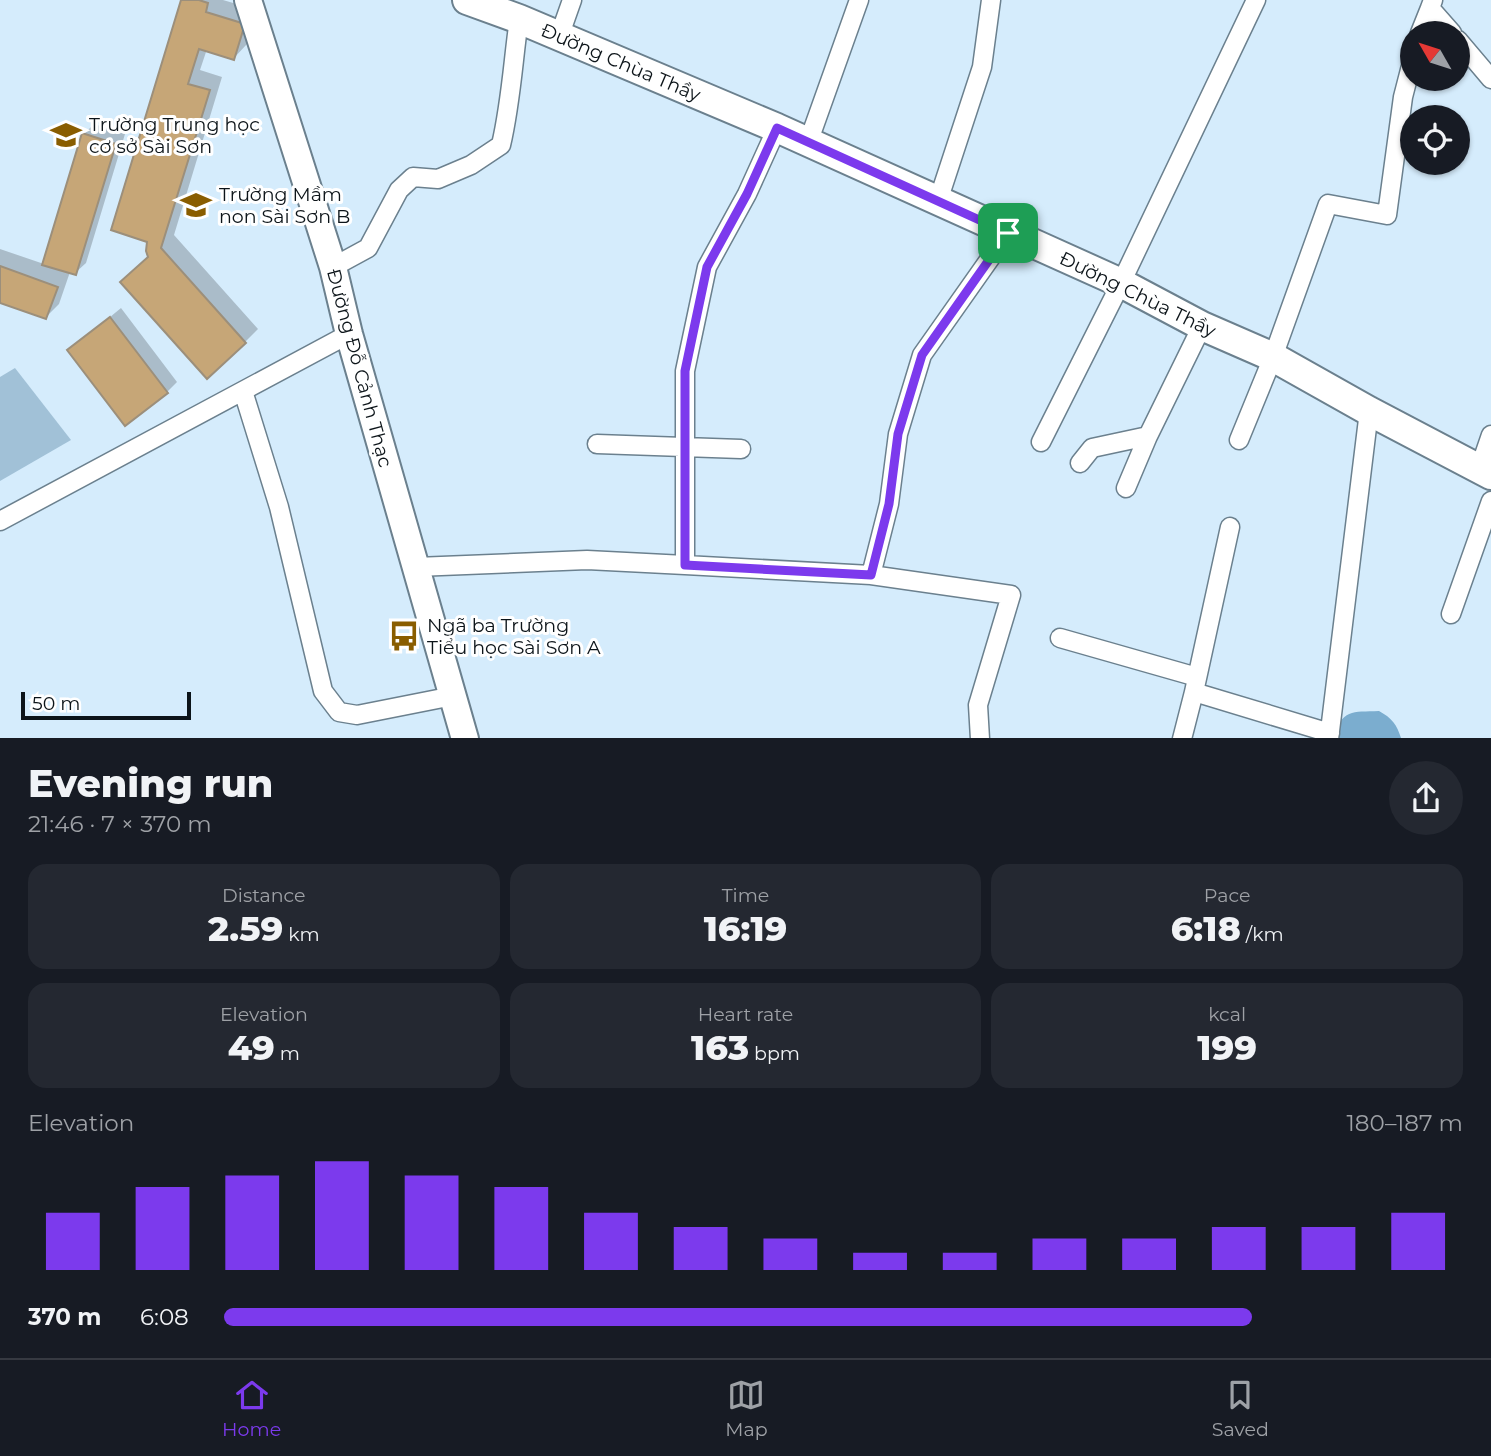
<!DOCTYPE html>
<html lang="en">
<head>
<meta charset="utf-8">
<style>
  :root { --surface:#171b24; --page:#242831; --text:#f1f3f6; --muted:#9ea1a6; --line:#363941; --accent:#7c3aed }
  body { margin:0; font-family:Montserrat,sans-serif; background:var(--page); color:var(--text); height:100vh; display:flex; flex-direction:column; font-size:26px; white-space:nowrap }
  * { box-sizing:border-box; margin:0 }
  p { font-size:23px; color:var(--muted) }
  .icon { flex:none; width:38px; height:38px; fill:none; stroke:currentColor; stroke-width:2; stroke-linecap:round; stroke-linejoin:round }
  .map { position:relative; height:738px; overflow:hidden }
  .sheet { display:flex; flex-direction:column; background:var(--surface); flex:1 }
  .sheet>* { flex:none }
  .needle { width:46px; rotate:309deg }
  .buttons { position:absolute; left:1400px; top:21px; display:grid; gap:14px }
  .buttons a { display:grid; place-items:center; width:70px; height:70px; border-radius:50%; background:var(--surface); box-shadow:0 2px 5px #0004; font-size:35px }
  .scale { position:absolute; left:21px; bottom:18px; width:170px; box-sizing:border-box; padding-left:7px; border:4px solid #0c1419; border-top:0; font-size:19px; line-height:24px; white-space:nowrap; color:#0c1419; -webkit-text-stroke:5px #fff; paint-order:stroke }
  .pin { position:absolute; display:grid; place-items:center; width:60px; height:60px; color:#fff; margin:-30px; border-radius:14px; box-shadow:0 4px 10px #0006 }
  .round { display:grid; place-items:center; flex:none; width:74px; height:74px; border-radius:37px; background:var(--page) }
  .head { display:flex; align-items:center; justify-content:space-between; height:119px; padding:0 28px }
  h1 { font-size:38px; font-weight:800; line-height:52px }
  .figures { display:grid; grid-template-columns:repeat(3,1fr); gap:10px; height:119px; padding:7px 28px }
  .figures div { display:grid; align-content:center; border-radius:18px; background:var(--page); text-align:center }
  .figures b { font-size:35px; font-weight:800 }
  .figures small { font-size:19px; font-weight:400 }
  .figures p { font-size:19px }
  .chart { height:196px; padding:14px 28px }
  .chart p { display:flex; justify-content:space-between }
  .chart svg { width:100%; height:126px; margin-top:7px; stroke:var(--accent); stroke-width:6 }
  ul { padding:0 28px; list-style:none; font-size:23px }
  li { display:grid; grid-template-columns:112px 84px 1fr; align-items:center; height:52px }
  li i { height:18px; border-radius:9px; background:var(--accent) }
  .dock { display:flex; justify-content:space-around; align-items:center; height:98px; border-top:2px solid var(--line); background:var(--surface); font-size:19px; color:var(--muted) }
  .dock a { display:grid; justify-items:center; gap:4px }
  .dock .selected { color:var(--accent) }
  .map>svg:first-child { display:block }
  .green { fill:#a1c1d7 }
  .water { fill:#7badcf }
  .shadow { fill:#0003 }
  .building { fill:#c6a677; stroke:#9c8f7b; stroke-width:2 }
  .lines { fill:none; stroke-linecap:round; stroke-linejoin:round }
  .street-casing { stroke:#6b808e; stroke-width:21 }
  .secondary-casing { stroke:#6b808e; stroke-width:30 }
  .primary-casing { stroke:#6b808e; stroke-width:32 }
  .street { stroke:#fff; stroke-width:18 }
  .secondary { stroke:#fff; stroke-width:26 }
  .primary { stroke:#fff; stroke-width:28 }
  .route-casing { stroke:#fff; stroke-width:14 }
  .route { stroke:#7c3aed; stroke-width:9 }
  .labels { text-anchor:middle; stroke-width:6; stroke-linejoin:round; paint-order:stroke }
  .street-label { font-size:19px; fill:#0c1419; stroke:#fff }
  .poi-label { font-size:19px; fill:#0c1419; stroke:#fff; text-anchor:start }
</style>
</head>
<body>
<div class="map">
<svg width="1491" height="739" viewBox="0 0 1491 739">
  <rect width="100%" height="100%" fill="#d5ecfc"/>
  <!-- green -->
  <path class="green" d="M15 368 71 440 0 481V377Z"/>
  <!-- water -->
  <path class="water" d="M1379 711C1392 718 1397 725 1401 738L1334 739C1341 709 1352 712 1379 711Z"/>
  <!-- shadow -->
  <path class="shadow" d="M183 0H223L257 10 247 44 234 58 207 49 200 70 222 77 174 235 258 329 245 342 150 256Z
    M94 124 125 134 86 263 75 273 70 272 59 304 46 317 0 301V249L44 264 84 134Z
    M121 308 177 382 167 392 70 350Z"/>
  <!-- building -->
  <path class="building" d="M181 0H199L208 3 206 12 245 24 234 60 199 49 188 84 210 90 161 248 246 343 207 379 120 282 148 257 146 251 147 242 111 230Z
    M82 133 116 144 76 275 42 265Z
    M0 266 58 287 46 319 0 303Z
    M110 317 168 393 125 426 67 350Z"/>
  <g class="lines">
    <!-- street casing -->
    <g class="street-casing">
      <path id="street" d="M1433 0 1430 8 1452 33
        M1420 33 1430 8
        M559 37 572 0
        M1458 40 1491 79
        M808 143 859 0
        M938 201 982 67 991 0
        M333 267 368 248 399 190 413 177 438 179 471 165 501 145C511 103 513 61 519 19
        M243 391 279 507 323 691 339 712 357 715 453 696
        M1239 440 1273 357 1328 204 1387 215 1403 97 1412 62
        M1041 442 1121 283 1256 0
        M597 444 741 449
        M1080 463 1092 448 1148 436 1202 326
        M1479 470 1491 435
        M1126 488 1148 436
        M0 521 349 334
        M685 565V371L707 267 747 194 777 128
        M416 567 587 560 685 565 871 575 1011 595 978 705 980 739
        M871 575 889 504 898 434 922 355 1008 233
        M1451 614 1491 501
        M1060 638 1197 677
        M1194 692 1230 527
        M1182 739 1194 692 1330 733
        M1329 739 1369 411"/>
    </g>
    <!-- secondary casing -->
    <g class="secondary-casing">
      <path id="secondary" d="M248 0 333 267 349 334 465 739"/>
    </g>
    <!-- primary casing -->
    <g class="primary-casing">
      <path id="primary" d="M467 0 519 19 777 128 1121 283 1202 326 1273 357 1369 411 1491 475"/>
    </g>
    <!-- street -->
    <use href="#street" class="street"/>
    <!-- secondary -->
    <use href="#secondary" class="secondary"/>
    <!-- primary -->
    <use href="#primary" class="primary"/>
  </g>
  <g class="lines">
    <!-- route casing -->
    <g class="route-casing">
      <path id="route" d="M777 128 1008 233 922 355 898 434 889 504 871 575 685 565V371L707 267 747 194Z"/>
    </g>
    <!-- route -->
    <use href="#route" class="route"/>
  </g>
  <!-- icons -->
  <defs>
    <g id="school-bare" transform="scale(2.415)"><path d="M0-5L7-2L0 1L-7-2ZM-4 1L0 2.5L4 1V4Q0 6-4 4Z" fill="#895d00" stroke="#fff" stroke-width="2.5" paint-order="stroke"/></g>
    <g id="bus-bare" transform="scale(2.415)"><path d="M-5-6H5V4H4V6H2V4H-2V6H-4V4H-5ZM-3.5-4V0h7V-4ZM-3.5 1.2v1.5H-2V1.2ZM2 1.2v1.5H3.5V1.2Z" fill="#895d00" stroke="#fff" stroke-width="2.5" paint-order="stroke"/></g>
  </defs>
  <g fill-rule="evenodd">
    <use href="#school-bare" x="66" y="135"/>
    <use href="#school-bare" x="196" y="205"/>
    <use href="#bus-bare" x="404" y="636"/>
  </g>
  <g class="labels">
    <!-- street labels -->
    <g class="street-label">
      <text transform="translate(621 62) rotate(23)" y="7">Đường Chùa Thầy</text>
      <text transform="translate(1138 294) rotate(26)" y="7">Đường Chùa Thầy</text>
      <text transform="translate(360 368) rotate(75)" y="7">Đường Đỗ Cảnh Thạc</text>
    </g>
    <!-- poi labels -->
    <g class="poi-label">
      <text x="89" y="131">Trường Trung học<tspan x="89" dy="22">cơ sở Sài Sơn</tspan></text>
      <text x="219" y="201">Trường Mầm<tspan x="219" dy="22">non Sài Sơn B</tspan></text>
      <text x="427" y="632">Ngã ba Trường<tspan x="427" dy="22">Tiểu học Sài Sơn A</tspan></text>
    </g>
  </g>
</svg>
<div class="buttons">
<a><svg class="needle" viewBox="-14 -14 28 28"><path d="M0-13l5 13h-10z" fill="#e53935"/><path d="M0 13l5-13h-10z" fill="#9ea1a6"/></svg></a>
<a><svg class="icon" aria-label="locate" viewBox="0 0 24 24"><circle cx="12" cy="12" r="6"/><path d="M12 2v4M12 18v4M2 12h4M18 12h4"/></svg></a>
</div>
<div class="scale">50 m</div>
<div class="pin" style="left:1008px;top:233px;background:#1e9e55"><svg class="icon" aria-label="arrive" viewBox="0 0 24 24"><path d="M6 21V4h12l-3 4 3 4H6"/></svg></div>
</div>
<section class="sheet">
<div class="head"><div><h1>Evening run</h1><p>21:46 · 7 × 370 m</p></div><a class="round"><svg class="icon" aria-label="share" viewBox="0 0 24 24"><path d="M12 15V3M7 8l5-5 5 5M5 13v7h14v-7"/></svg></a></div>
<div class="figures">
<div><p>Distance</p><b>2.59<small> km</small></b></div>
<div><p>Time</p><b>16:19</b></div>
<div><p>Pace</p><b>6:18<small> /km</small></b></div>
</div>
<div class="figures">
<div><p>Elevation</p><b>49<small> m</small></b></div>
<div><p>Heart rate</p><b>163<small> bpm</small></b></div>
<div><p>kcal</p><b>199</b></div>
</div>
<div class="chart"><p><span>Elevation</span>180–187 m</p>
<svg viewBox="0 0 160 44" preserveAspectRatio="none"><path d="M5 44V24M15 44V15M25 44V11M35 44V6M45 44V11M55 44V15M65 44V24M75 44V29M85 44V33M95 44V38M105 44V38M115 44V33M125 44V33M135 44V29M145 44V29M155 44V24"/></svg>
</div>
<ul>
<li><b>370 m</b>6:08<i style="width:83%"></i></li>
</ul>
</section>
<nav class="dock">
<a class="selected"><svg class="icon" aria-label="home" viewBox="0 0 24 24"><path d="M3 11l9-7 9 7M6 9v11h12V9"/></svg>Home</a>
<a><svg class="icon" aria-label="map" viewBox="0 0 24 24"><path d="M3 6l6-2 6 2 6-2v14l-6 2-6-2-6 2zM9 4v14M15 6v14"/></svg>Map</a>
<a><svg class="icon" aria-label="saved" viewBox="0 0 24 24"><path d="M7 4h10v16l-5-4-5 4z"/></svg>Saved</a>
</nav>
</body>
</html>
